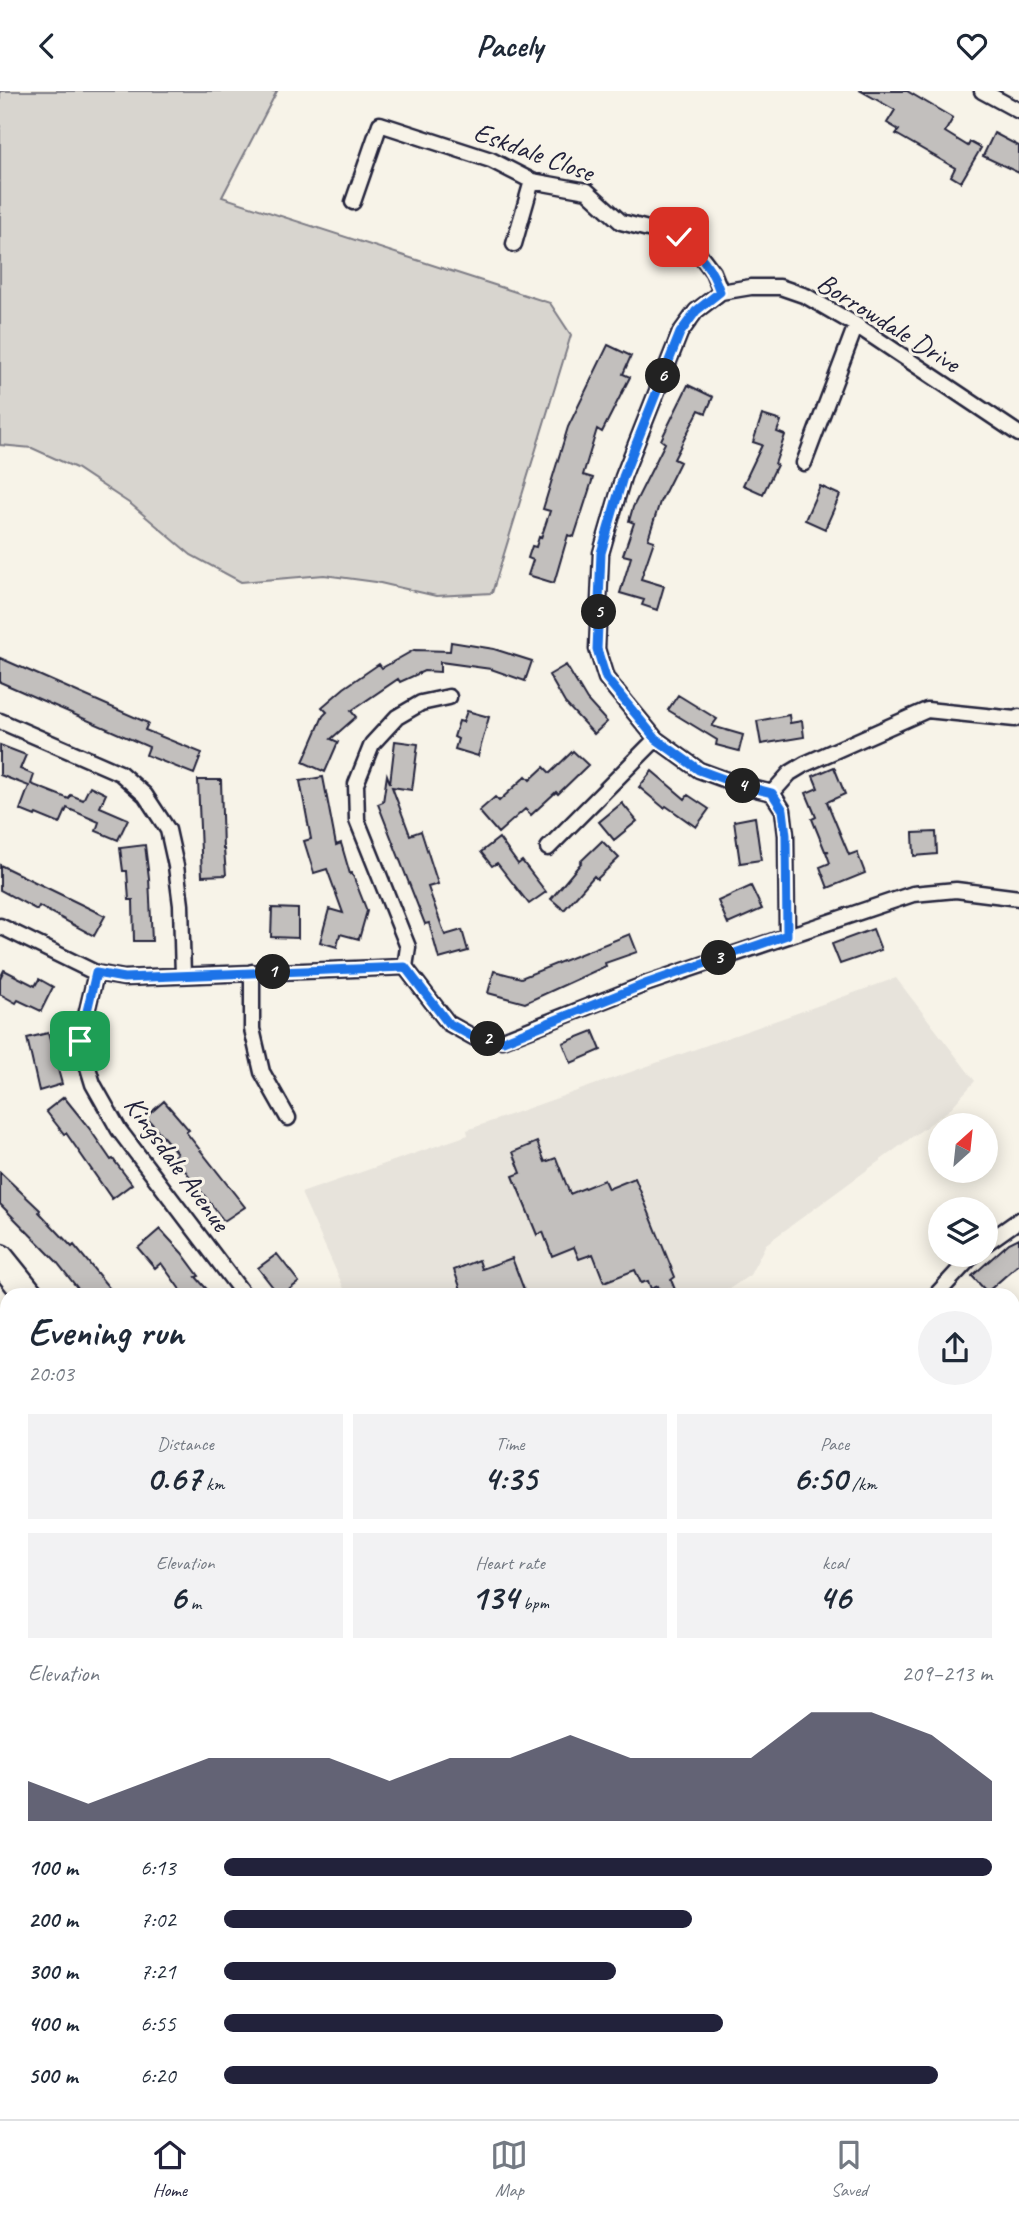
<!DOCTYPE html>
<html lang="en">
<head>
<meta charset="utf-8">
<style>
  :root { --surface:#fff; --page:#f2f2f3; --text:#1f2937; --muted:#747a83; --line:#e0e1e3; --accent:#22223b }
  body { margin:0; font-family:Caveat,sans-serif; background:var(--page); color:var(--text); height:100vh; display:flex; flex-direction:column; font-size:26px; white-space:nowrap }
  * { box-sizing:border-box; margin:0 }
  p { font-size:23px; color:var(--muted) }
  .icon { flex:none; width:38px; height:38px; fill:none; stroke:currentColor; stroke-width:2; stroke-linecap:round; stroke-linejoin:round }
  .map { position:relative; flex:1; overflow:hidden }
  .drawer { position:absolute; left:0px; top:1197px; width:1020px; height:831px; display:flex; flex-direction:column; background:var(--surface); border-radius:21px 21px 0 0; box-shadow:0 4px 18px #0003 }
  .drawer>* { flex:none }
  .needle { width:46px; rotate:27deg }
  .fabs { position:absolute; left:928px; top:1022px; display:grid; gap:14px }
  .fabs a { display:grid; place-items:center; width:70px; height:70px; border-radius:50%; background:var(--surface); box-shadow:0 4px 18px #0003; font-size:35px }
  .pin { position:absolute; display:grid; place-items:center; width:60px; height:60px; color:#fff; margin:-30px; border-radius:14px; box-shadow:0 4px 10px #0006 }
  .km { position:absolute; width:35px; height:35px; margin:-18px; border-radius:50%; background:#222; color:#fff; font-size:19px; line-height:35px; text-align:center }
  .round { display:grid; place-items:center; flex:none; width:74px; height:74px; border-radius:37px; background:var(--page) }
  .head { display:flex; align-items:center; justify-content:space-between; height:119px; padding:0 28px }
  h1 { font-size:38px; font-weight:700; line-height:52px }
  .metrics { display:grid; grid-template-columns:repeat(3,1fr); gap:10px; height:119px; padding:7px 28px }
  .metrics div { display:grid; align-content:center; border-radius:0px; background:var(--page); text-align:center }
  .metrics b { font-size:35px; font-weight:700 }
  .metrics small { font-size:19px; font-weight:400 }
  .metrics p { font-size:19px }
  .chart { height:196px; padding:14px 28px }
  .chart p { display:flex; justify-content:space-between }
  .chart svg { width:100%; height:126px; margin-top:7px; fill:var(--accent); opacity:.7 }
  ul { padding:0 28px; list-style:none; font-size:23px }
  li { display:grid; grid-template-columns:112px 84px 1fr; align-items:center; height:52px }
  li i { height:18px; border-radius:9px; background:var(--accent) }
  header { display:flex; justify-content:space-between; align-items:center; height:91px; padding:0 28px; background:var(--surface); font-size:32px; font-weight:700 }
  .tab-bar { display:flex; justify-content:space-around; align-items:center; height:98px; border-top:2px solid var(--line); background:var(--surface); font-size:19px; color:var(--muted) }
  .tab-bar a { display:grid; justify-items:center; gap:4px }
  .tab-bar .selected { color:var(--accent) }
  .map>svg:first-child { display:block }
  .built { fill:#e7e3db }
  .green { fill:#d8d5cf; stroke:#7d7c85; stroke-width:2 }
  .building { fill:#c2bfbd; stroke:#22223b; stroke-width:2 }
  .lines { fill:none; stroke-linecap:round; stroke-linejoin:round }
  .street-casing { stroke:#22223b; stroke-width:19 }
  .secondary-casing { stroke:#22223b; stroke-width:26 }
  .highway-casing { stroke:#22223b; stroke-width:33 }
  .street { stroke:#f7f3e8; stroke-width:14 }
  .secondary { stroke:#f7f3e8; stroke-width:21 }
  .highway { stroke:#f7f3e8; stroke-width:28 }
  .route-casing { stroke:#fff; stroke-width:14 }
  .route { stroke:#1a73e8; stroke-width:9 }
  .labels { text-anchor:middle; stroke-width:6; stroke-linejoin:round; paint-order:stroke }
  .street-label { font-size:28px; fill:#22223b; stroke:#f7f3e8 }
</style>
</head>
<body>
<header><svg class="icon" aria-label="back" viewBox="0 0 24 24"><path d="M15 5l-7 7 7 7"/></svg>Pacely<svg class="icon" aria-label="heart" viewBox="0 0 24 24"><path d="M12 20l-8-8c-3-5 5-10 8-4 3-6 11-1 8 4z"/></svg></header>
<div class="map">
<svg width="1019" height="2028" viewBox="0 0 1019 2028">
  <rect width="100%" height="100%" fill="#f7f3e8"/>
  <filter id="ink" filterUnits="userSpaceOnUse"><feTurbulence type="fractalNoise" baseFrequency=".0143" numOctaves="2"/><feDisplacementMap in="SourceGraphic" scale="14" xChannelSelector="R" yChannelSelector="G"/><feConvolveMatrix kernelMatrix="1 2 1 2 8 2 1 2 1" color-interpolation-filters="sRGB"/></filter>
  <g filter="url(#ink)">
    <!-- built -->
    <path class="built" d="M896 887 975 990 949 1019 766 1153 750 1184 720 1204H347L301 1102 468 1044 467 1039Z
      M7 1595V2021H353L356 2028H0V1599Z"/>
    <!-- green -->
    <path class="green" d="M0 0H277L222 106 550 212 571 244 492 502 436 505 376 491 324 484 241 491 191 464 132 414 76 377 32 357 0 354Z"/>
    <!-- building -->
    <path class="building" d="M861 0H907L953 27 945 41 968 55 970 51 981 57 961 91 951 85 955 77 896 43 899 39 887 32 895 19Z
      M994 42 1019 55V82L983 65Z
      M608 254 631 265 623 283 630 286 602 341 597 338 583 384 593 387 574 446 568 444 554 492 528 484 533 469 528 467 532 455 536 456 539 446 541 447 550 420 543 418 568 336Z
      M688 294 713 306 706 322 699 319 674 368 680 371 660 411 648 448 654 450 641 488 664 495 657 519 642 514 644 509 620 502 631 466 623 464 634 432 629 430 633 416 665 352 661 349Z
      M762 324 781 330 777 341 785 344 775 373 777 374 763 403 743 394 762 354 753 351Z
      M820 395 840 404 825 438 805 429Z
      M451 551 494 558 532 570 525 590 491 578 440 571V581L424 580 400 591 398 588 351 620 356 626 331 648 338 651 325 681 303 671 323 625 327 621 322 616 344 597 379 573 382 577 414 559 450 560Z
      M0 567 148 632 145 639 202 662 194 683 146 664 149 656 0 591Z
      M566 574 587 609 607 631 594 643 565 612 549 584Z
      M678 604 717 628 712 635 743 644 739 660 716 654 717 649 668 619Z
      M467 620 489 626 478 665 455 658 458 648 454 646 459 630 463 631Z
      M789 624 790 632 802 630 804 646 761 653 757 630Z
      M395 650 418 653 412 699 392 696 410 744 421 740 438 793 428 796 445 844 462 839 468 860 439 868 429 832 425 833 378 713 383 711 387 684 390 692Z
      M0 654 26 664 20 678 34 684 31 693 69 708 71 704 83 709 90 695 106 703 100 716 128 728 118 749 96 740 99 731 67 717 60 733 36 723 35 725 20 719 29 695 0 684Z
      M573 660 588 674 558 703 556 701 531 724 525 718 498 742 479 720 495 706 499 710 526 685 530 689 544 676 550 682Z
      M834 676 845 703 827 711 849 764 857 761 865 782 828 797 820 776 830 772 826 761 829 760H825L812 728 816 726 806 702 818 697 813 685Z
      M652 680 685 708 688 704 709 718 696 736 666 715 664 717 639 696Z
      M323 686 336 754 341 752 350 783 352 782 367 820 359 848 340 843 337 856 320 851 329 818 343 822 327 778 314 782 304 750 311 748 300 690Z
      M198 689H221L223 758H224L226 784 202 785Z
      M622 712 637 730 614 749 599 731Z
      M755 726 761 769 740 772 734 730Z
      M936 741 937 763 914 765 913 742Z
      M499 747 518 773 522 770 546 801 529 813 497 772 492 775 481 761Z
      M602 750 619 767 597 788 594 785 564 819 551 808 581 772 580 771Z
      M145 754 149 787 152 850H134L133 809H129L127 780H123L120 757Z
      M0 774 105 825 94 845 39 815 37 819 0 799Z
      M751 795 762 818 728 833 718 810Z
      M272 817 298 818V847L271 846Z
      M873 838 881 859 840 873 832 853Z
      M630 843 637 861 605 872 606 875 525 912 488 902 494 880 521 887Z
      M4 879 35 895 39 888 53 896 41 920 18 909 16 912 0 903V887Z
      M593 940 601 959 571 972 563 952Z
      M48 942 62 993 39 1000 27 947Z
      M64 1006 89 1037 111 1069 113 1068 132 1093 112 1108 66 1042 64 1043 46 1020Z
      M164 1010 189 1039 186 1041 245 1116 224 1130 174 1065 177 1062 146 1026Z
      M537 1051 545 1071 556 1067 570 1103 604 1089 608 1098 635 1087 675 1186 671 1189 676 1201 661 1204 658 1195 651 1198 648 1190 641 1192 635 1179 604 1191 593 1163 579 1168 574 1156 552 1165 543 1141 537 1144 513 1085 521 1082 513 1061Z
      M0 1081 40 1119 39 1121 72 1156 74 1154 115 1204H83L56 1170 0 1113Z
      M160 1138 182 1162 199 1185 196 1186 212 1204H184L161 1172 155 1177 138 1157Z
      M1019 1147V1173L987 1201 972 1185 1009 1152Z
      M277 1163 299 1191 282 1204H279L258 1177Z
      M512 1167 526 1204H463L454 1179 479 1169 482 1178Z"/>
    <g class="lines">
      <!-- street casing -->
      <g class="street-casing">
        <path id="street" d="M982 0 1019 20
          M353 111 380 33 491 69 532 90 587 100 621 131 679 146 697 160 713 181 721 201
          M514 153 532 90
          M1019 343 856 234 806 205 780 196H751L721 201 696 220 680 242 623 386 601 462 597 558 606 587 656 648 699 679 740 694 772 702 790 682 805 673 927 619 1015 628 1019 626
          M804 372 856 234
          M0 630 120 682 145 704 168 739 176 775 181 814 183 885
          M772 702 783 719 786 744 787 844
          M548 757 656 648
          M0 835 96 882 124 887 405 876
          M405 876 448 932 475 947 503 949 648 892 913 803 956 799 1019 807
          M405 876 408 856 357 729 356 693 372 653 397 626 421 612 449 606
          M252 881V938L262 981 288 1027
          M96 882 80 950 93 993 119 1039 244 1204
          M985 1153 1019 1129
          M936 1204 973 1164
          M0 1275 7 1269
          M1013 1301 1019 1305
          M0 1625 7 1623
          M0 2004 7 2001
          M89 2021 92 2028
          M786 2021 788 2028
          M994 2021 997 2028
          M198 2028 205 2021
          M605 2028 611 2026 617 2028"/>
      </g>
      <!-- secondary casing -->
      <g class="secondary-casing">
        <path id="secondary" d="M1013 1412 1019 1403
          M1013 1921 1019 1937"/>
      </g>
      <!-- highway casing -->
      <g class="highway-casing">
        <path id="highway" d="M0 1168 29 1204
          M379 2021 381 2028"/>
      </g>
      <!-- street -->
      <use href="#street" class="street"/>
      <!-- secondary -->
      <use href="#secondary" class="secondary"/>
      <!-- highway -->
      <use href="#highway" class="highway"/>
    </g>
  </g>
  <g class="lines" filter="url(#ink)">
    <!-- route casing -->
    <g class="route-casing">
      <path id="route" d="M80 950 96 882 124 887 405 876 448 932 475 947 503 950 648 892 787 844 786 744 783 719 772 702 740 694 699 679 656 648 606 587 597 558 601 462 623 386 680 242 696 220 720 201C712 177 700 162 679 146"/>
    </g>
    <!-- route -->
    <use href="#route" class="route"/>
  </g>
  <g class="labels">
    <!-- street labels -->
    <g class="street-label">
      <text transform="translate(534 60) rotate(20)" y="10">Eskdale Close</text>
      <text transform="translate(889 231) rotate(32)" y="10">Borrowdale Drive</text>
      <text transform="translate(178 1072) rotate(54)" y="10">Kingsdale Avenue</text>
    </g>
  </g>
</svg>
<div class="fabs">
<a><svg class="needle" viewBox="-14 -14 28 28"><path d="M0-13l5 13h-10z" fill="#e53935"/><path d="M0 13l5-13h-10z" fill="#747a83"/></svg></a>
<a><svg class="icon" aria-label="layers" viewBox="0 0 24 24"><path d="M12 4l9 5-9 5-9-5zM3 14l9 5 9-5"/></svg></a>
</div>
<div class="pin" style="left:80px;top:950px;background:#1e9e55"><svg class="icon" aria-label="arrive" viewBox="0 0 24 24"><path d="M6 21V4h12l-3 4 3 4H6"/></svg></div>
<div class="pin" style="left:679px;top:146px;background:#d93025"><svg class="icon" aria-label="check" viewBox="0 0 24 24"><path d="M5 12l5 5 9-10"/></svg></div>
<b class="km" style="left:273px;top:881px">1</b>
<b class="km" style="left:488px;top:948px">2</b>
<b class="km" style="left:719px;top:867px">3</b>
<b class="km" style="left:743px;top:695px">4</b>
<b class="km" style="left:599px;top:521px">5</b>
<b class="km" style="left:663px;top:285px">6</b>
<section class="drawer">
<div class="head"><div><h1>Evening run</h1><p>20:03</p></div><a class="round"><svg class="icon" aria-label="share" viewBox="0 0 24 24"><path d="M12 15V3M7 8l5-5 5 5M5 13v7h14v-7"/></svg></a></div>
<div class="metrics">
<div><p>Distance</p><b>0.67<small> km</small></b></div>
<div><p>Time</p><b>4:35</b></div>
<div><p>Pace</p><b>6:50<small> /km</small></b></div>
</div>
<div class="metrics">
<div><p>Elevation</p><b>6<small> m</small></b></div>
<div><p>Heart rate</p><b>134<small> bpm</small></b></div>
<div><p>kcal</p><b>46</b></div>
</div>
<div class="chart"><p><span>Elevation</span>209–213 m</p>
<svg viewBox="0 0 160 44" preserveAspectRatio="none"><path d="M0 44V30L10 38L20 30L30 22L40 22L50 22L60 30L70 22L80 22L90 14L100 22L110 22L120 22L130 6L140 6L150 14L160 30V44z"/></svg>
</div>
<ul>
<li><b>100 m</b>6:13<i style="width:100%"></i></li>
<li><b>200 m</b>7:02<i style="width:61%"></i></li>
<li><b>300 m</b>7:21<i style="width:51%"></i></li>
<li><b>400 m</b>6:55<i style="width:65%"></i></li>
<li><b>500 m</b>6:20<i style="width:93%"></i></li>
</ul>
</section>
</div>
<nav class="tab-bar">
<a class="selected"><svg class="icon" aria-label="home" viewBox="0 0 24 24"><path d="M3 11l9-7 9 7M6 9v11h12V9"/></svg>Home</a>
<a><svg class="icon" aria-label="map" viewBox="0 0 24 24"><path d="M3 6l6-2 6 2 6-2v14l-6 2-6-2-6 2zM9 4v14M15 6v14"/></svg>Map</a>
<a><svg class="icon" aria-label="saved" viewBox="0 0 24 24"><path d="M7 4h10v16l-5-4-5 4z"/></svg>Saved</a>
</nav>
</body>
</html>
